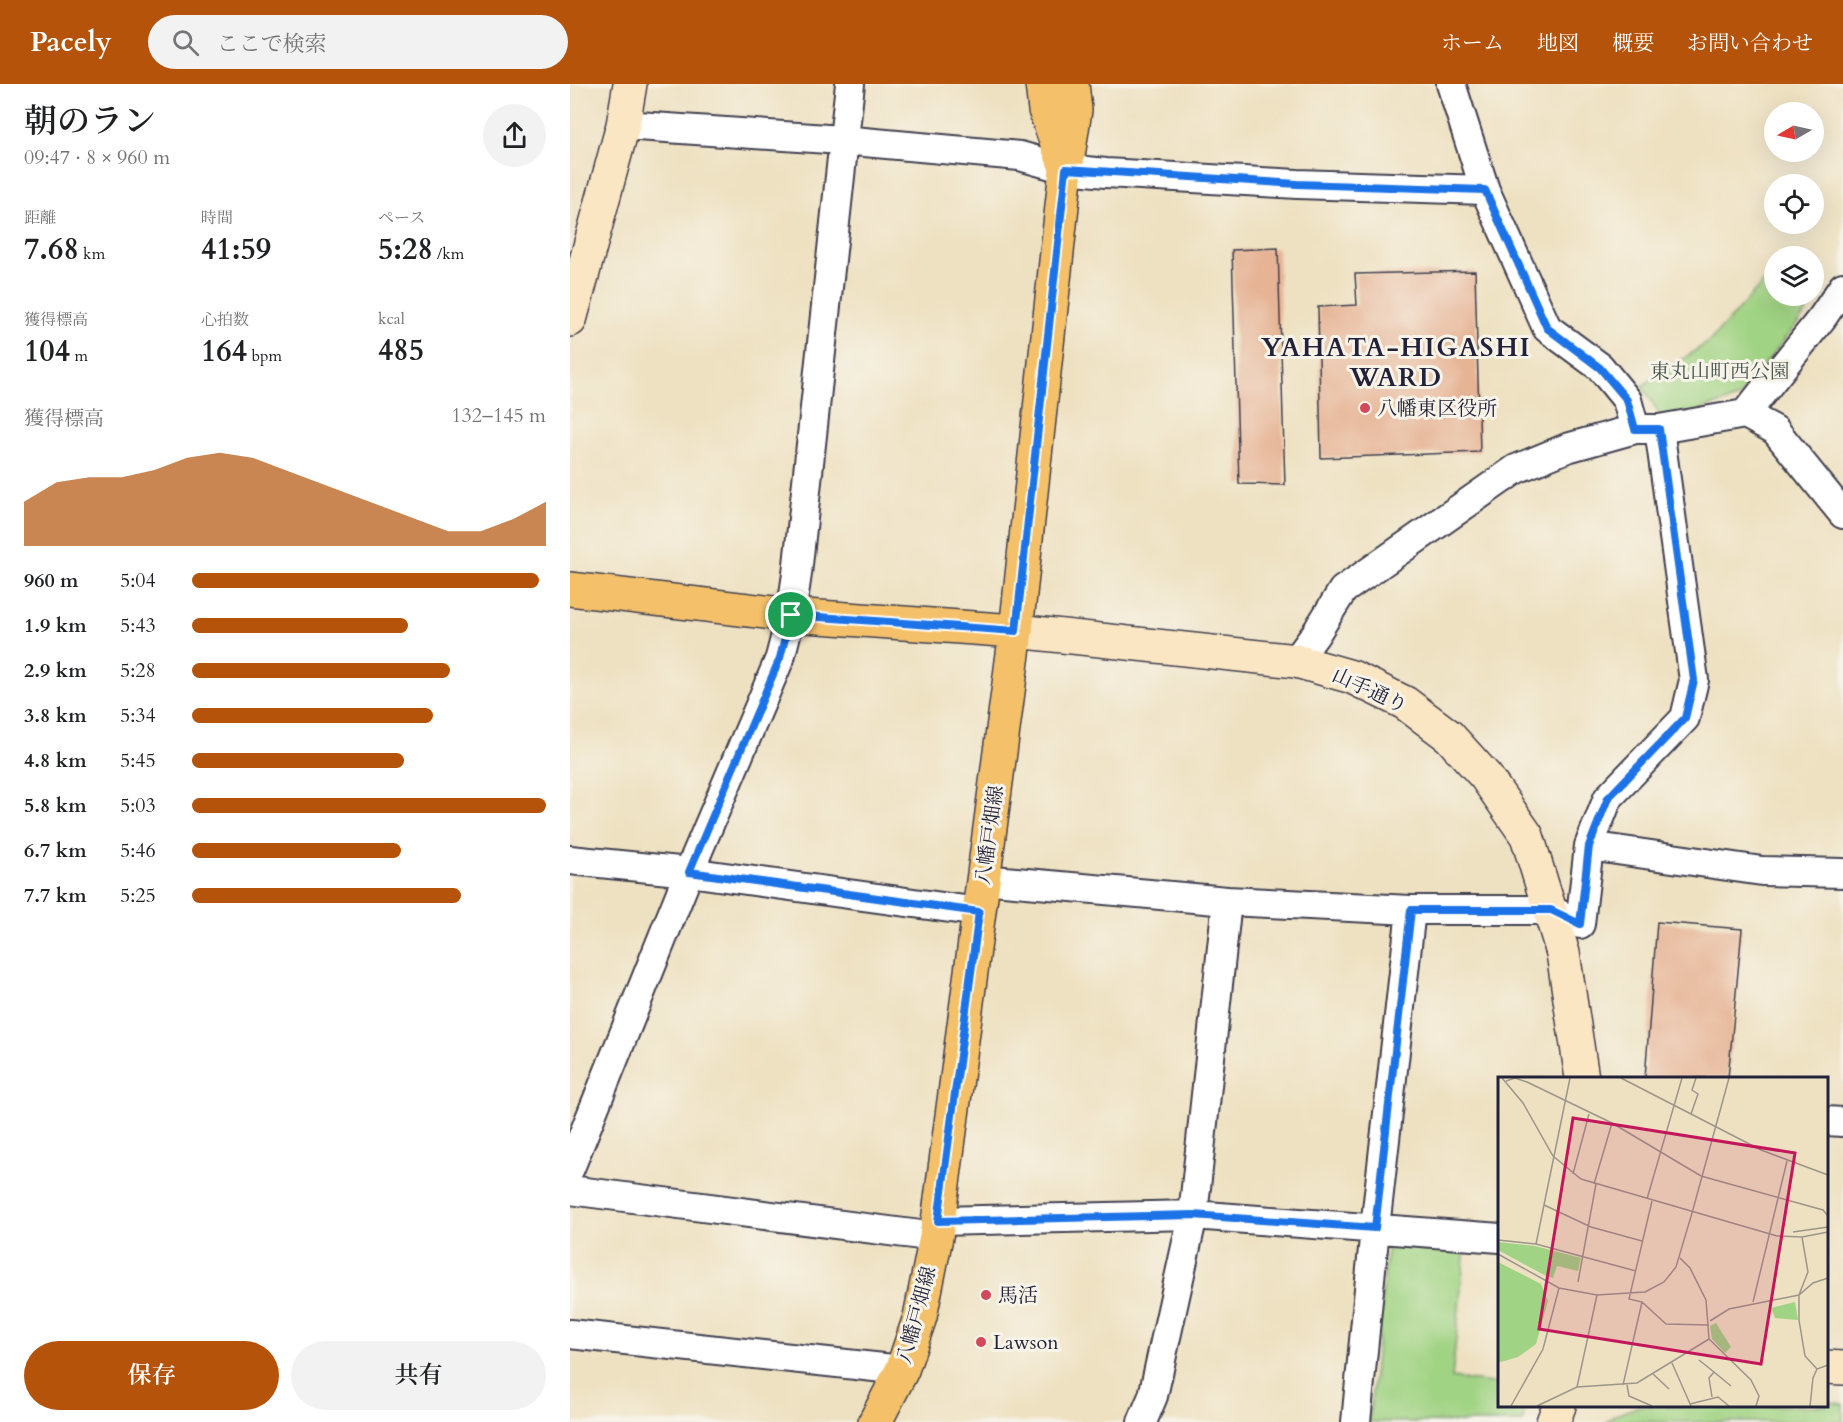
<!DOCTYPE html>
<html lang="ja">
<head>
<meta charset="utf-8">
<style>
  :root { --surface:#fff; --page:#f2f2f2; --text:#202124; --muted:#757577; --accent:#b45309 }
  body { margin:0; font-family:Cardo,"Noto Serif JP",serif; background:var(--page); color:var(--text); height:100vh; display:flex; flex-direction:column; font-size:22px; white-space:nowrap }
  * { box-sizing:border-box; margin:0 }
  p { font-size:20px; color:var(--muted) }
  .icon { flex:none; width:33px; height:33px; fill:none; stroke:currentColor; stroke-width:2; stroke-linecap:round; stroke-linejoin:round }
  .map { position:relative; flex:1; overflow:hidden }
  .side { display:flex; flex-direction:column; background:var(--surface); width:570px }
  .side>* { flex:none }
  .needle { width:39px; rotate:261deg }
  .controls { position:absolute; left:1194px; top:18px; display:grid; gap:12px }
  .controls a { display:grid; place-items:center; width:60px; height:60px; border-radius:50%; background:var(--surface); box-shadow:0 6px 24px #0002; font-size:30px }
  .pin { position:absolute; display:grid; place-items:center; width:51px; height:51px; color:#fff; margin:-26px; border:3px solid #fff; border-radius:50%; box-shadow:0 2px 6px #0007 }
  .round { display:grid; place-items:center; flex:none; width:63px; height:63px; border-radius:32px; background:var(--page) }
  .headline { display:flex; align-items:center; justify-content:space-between; height:102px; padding:0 24px }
  h1 { font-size:33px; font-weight:600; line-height:45px }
  .figures { display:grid; grid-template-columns:repeat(3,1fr); gap:9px; height:102px; padding:6px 24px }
  .figures div { display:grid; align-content:center }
  .figures b { font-size:30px; font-weight:600 }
  .figures small { font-size:16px; font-weight:400 }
  .figures p { font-size:16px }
  .chart { height:168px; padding:12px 24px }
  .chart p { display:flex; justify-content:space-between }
  .chart svg { width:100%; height:108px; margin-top:6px; fill:var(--accent); opacity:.7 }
  .action { display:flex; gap:12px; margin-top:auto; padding:12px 24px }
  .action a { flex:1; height:69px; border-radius:36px; background:var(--accent); color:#fff; font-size:24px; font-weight:600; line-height:69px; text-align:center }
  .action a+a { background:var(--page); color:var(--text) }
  ul { padding:0 24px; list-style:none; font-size:20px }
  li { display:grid; grid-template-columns:96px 72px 1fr; align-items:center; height:45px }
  li i { height:15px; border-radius:8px; background:var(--accent) }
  header { display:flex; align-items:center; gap:36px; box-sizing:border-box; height:84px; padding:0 30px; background:var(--accent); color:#fff }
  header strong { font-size:28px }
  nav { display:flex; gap:33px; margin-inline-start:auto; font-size:21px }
  .search { width:420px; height:54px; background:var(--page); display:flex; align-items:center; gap:15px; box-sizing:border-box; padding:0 21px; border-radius:33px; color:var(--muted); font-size:22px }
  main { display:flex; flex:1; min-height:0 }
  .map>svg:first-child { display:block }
  .green { fill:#a0d383; stroke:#617a5f; stroke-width:1.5 }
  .building { fill:#e6b495 }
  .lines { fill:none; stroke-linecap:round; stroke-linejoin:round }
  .street-casing { stroke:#413f4f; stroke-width:32 }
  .secondary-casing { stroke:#413f4f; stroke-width:36 }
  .primary-casing { stroke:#413f4f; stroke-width:36 }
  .street { stroke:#fff; stroke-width:28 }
  .secondary { stroke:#fbe6c3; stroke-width:33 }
  .primary { stroke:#f4c16a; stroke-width:33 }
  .route-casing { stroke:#fff; stroke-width:12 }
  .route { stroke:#1a73e8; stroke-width:8 }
  .poi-dot { fill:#d1495b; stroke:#f7f3e8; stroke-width:2 }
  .labels { text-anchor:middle; stroke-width:6; stroke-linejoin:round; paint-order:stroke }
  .park-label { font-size:20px; fill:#485751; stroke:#f7f3e8 }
  .poi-label { font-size:20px; fill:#22223b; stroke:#f7f3e8; text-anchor:start }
  .street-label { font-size:20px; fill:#22223b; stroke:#f7f3e8 }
  .district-label { font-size:26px; font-weight:bold; letter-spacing:1.5px; fill:#22223b; stroke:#f7f3e8 }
  .inset-road { fill:none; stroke:#9c958b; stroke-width:1.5 }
  .view { fill:#c2185b; fill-opacity:0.15; stroke:#c2185b; stroke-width:3 }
  .inset-edge { fill:none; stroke:#22223b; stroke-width:3 }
</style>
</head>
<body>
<header>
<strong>Pacely</strong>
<div class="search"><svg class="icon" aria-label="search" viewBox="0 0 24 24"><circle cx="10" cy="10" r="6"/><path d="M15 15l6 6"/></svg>ここで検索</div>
<nav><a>ホーム</a><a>地図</a><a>概要</a><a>お問い合わせ</a></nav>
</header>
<main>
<section class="side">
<div class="headline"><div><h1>朝のラン</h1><p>09:47 · 8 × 960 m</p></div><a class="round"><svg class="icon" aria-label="share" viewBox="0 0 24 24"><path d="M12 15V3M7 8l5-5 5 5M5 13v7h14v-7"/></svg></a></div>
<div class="figures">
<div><p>距離</p><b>7.68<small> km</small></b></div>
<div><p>時間</p><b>41:59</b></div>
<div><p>ペース</p><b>5:28<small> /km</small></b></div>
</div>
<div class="figures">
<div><p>獲得標高</p><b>104<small> m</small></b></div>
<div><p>心拍数</p><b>164<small> bpm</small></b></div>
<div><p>kcal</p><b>485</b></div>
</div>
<div class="chart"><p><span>獲得標高</span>132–145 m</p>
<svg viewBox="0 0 160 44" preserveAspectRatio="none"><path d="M0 44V26L10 18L20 16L30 16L40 13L50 8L60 6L70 8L80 13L90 18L100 23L110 28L120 33L130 38L140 38L150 33L160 26V44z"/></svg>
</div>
<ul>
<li><b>960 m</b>5:04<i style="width:98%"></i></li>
<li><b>1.9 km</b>5:43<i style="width:61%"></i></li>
<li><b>2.9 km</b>5:28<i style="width:73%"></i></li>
<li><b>3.8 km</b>5:34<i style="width:68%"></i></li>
<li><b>4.8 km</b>5:45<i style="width:60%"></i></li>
<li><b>5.8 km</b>5:03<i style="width:100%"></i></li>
<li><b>6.7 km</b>5:46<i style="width:59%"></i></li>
<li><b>7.7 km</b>5:25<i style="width:76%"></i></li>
</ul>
<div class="action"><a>保存</a><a>共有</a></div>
</section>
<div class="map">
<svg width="1273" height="1338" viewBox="0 0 1273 1338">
  <rect width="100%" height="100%" fill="#f7f3e8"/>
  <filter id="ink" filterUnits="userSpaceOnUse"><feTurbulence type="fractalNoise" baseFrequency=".0167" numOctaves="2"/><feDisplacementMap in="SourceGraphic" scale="12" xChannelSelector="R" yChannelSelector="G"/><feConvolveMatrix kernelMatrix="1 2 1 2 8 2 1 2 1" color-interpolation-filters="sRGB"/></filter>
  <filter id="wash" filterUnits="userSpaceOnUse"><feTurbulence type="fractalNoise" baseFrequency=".008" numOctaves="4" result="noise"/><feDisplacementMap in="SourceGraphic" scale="24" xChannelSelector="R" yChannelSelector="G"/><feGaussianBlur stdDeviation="1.35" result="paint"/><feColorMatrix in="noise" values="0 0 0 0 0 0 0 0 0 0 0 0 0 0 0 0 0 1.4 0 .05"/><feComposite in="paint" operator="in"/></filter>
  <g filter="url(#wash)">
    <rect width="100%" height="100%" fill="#eee1c1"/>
    <!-- green -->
    <path class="green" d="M1198 193 1204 199V212H1219L1237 227 1168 314 1094 337 1072 302 1140 257Z
      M818 1157 895 1164 882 1294 929 1300 930 1322H955L953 1338H799Z
      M1257 1318 1273 1320V1338H1037L1043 1332 1069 1322H1256Z"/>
    <g id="blocks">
      <!-- building -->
      <path class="building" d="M708 164 715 401 669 400 662 166Z
        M905 187 910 368 751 374 748 223 787 221 785 190Z
        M1087 838 1172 845 1158 994H1075Z"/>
    </g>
  </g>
  <g filter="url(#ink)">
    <use href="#blocks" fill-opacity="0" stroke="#413f4f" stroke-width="1.5"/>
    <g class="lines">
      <!-- street casing -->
      <g class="street-casing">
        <path id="street" d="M881 0 915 106 977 244 1030 283 1057 316 1065 345
          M53 41 272 56 450 72 496 85 536 89 727 100 915 106
          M1175 330 1252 234 1273 203
          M726 577 745 551 773 506 946 385 997 364 1065 345H1089L1175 330 1205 346 1273 430
          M1019 762 1038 714 1115 634 1124 596 1089 345
          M0 776 119 788 409 828
          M412 795 657 817 841 826H981L1010 840 1019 762 1192 787 1273 789
          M1256 1037 1273 1038
          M0 1084 119 788 210 574 221 531 227 490 280 0
          M0 1106 366 1153
          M368 1137 623 1131 930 1154
          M0 1250 332 1286
          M572 1338 583 1312 623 1131 657 817
          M786 1338 805 1144 841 826"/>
      </g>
      <!-- secondary casing -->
      <g class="secondary-casing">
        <path id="secondary" d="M0 236 53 41 60 0
          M446 547 726 577 782 593 835 619 879 652 916 693 957 752 993 869 1012 994
          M1256 1283 1273 1284
          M983 1338 989 1322"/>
      </g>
      <!-- primary casing -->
      <g class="primary-casing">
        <path id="primary" d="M472 0 475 26 495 81
          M0 505 221 531 446 547
          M305 1338 332 1286 350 1233 366 1153 446 547 496 85 505 26 502 0"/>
      </g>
      <!-- street -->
      <use href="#street" class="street"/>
      <!-- secondary -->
      <use href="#secondary" class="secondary"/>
      <!-- primary -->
      <use href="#primary" class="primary"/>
    </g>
  </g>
  <g class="lines" filter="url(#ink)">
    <!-- route casing -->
    <g class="route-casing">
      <path id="route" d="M496 85 727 100 915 106 977 244 1030 284 1057 316 1065 345H1089L1124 596 1115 634 1038 714 1019 762 1010 840 981 826H841L805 1144 623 1131 368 1137 409 828 119 788 210 574 221 531 446 547Z"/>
    </g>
    <!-- route -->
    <use href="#route" class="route"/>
  </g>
  <!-- markers -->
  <g class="poi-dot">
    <circle cx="795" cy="324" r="6"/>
    <circle cx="416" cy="1211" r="6"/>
    <circle cx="411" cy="1258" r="6"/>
  </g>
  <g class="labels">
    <!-- park labels -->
    <g class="park-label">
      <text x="1150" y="294">東丸山町西公園</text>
    </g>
    <!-- poi labels -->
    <g class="poi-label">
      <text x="807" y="331">八幡東区役所</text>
      <text x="428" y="1218">馬活</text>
      <text x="423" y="1265">Lawson</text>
    </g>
    <!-- street labels -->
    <g class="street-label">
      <text transform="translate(800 606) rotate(25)" y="7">山手通り</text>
      <text transform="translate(419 751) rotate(-82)" y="7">八幡戸畑線</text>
      <text transform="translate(346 1231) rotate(-75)" y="7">八幡戸畑線</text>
    </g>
    <!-- district labels -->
    <g class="district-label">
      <text x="826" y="272">YAHATA-HIGASHI<tspan x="826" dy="30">WARD</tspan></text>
    </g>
  </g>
  <!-- overview -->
  <g transform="translate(928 993)">
    <rect width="330" height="330" fill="#eee1c1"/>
    <path d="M0 165 37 169 83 181 80 194 59 189 55 201 48 199 0 173ZM0 185 43 207 50 224 38 267 20 280 3 285 0 284ZM297 225 300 243 277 241 273 231ZM218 246 233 270 227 276 214 262 212 249Z" fill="#a0d383"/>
    <path class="inset-road" d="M4 1 25 26 55 79 83 102 279 159 304 160 330 155M123 1 263 73 330 98M8 4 17 1 29 5 114 46 203 99 325 133 330 139M193 37 200 17 194 13 198 1M75 97 91 37M96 107 114 46M149 122 184 1M46 128 93 150 144 164M194 136 231 1M295 155 330 150M304 160 310 195 301 218V243L307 279 319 292M0 163 38 167 138 194M38 167 72 1M0 177 61 211 99 218 147 215 166 205 178 190 194 136M182 181 192 191 208 223 211 262 253 303 261 319 258 329M80 205 98 107M144 225 168 247 211 248M255 225 289 84M212 244 231 232 301 218 315 206 330 201M201 283 216 295 211 301 214 320M174 286 193 329M216 295 233 309M155 297 171 312M125 308 144 225 131 222 154 124M129 308 131 319 154 329M79 310 99 218M192 327 220 320 231 329M13 329 45 272 61 211M39 329 79 310 139 306 211 262M312 329 315 301 319 292 330 288"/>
    <path class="view" d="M75 41 297 76 263 287 41 252Z"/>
    <rect width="330" height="330" class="inset-edge"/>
  </g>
</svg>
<div class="controls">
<a><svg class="needle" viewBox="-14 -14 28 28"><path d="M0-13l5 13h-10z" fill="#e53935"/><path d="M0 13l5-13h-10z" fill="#757577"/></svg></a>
<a><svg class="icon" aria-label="locate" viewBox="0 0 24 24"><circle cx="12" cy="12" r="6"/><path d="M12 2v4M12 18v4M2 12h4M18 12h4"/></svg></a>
<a><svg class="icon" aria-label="layers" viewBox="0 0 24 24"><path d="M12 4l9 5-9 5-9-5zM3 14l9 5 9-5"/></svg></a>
</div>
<div class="pin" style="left:221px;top:531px;background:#1e9e55"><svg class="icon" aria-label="arrive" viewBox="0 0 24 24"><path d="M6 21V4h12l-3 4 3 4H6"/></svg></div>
</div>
</main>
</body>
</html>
